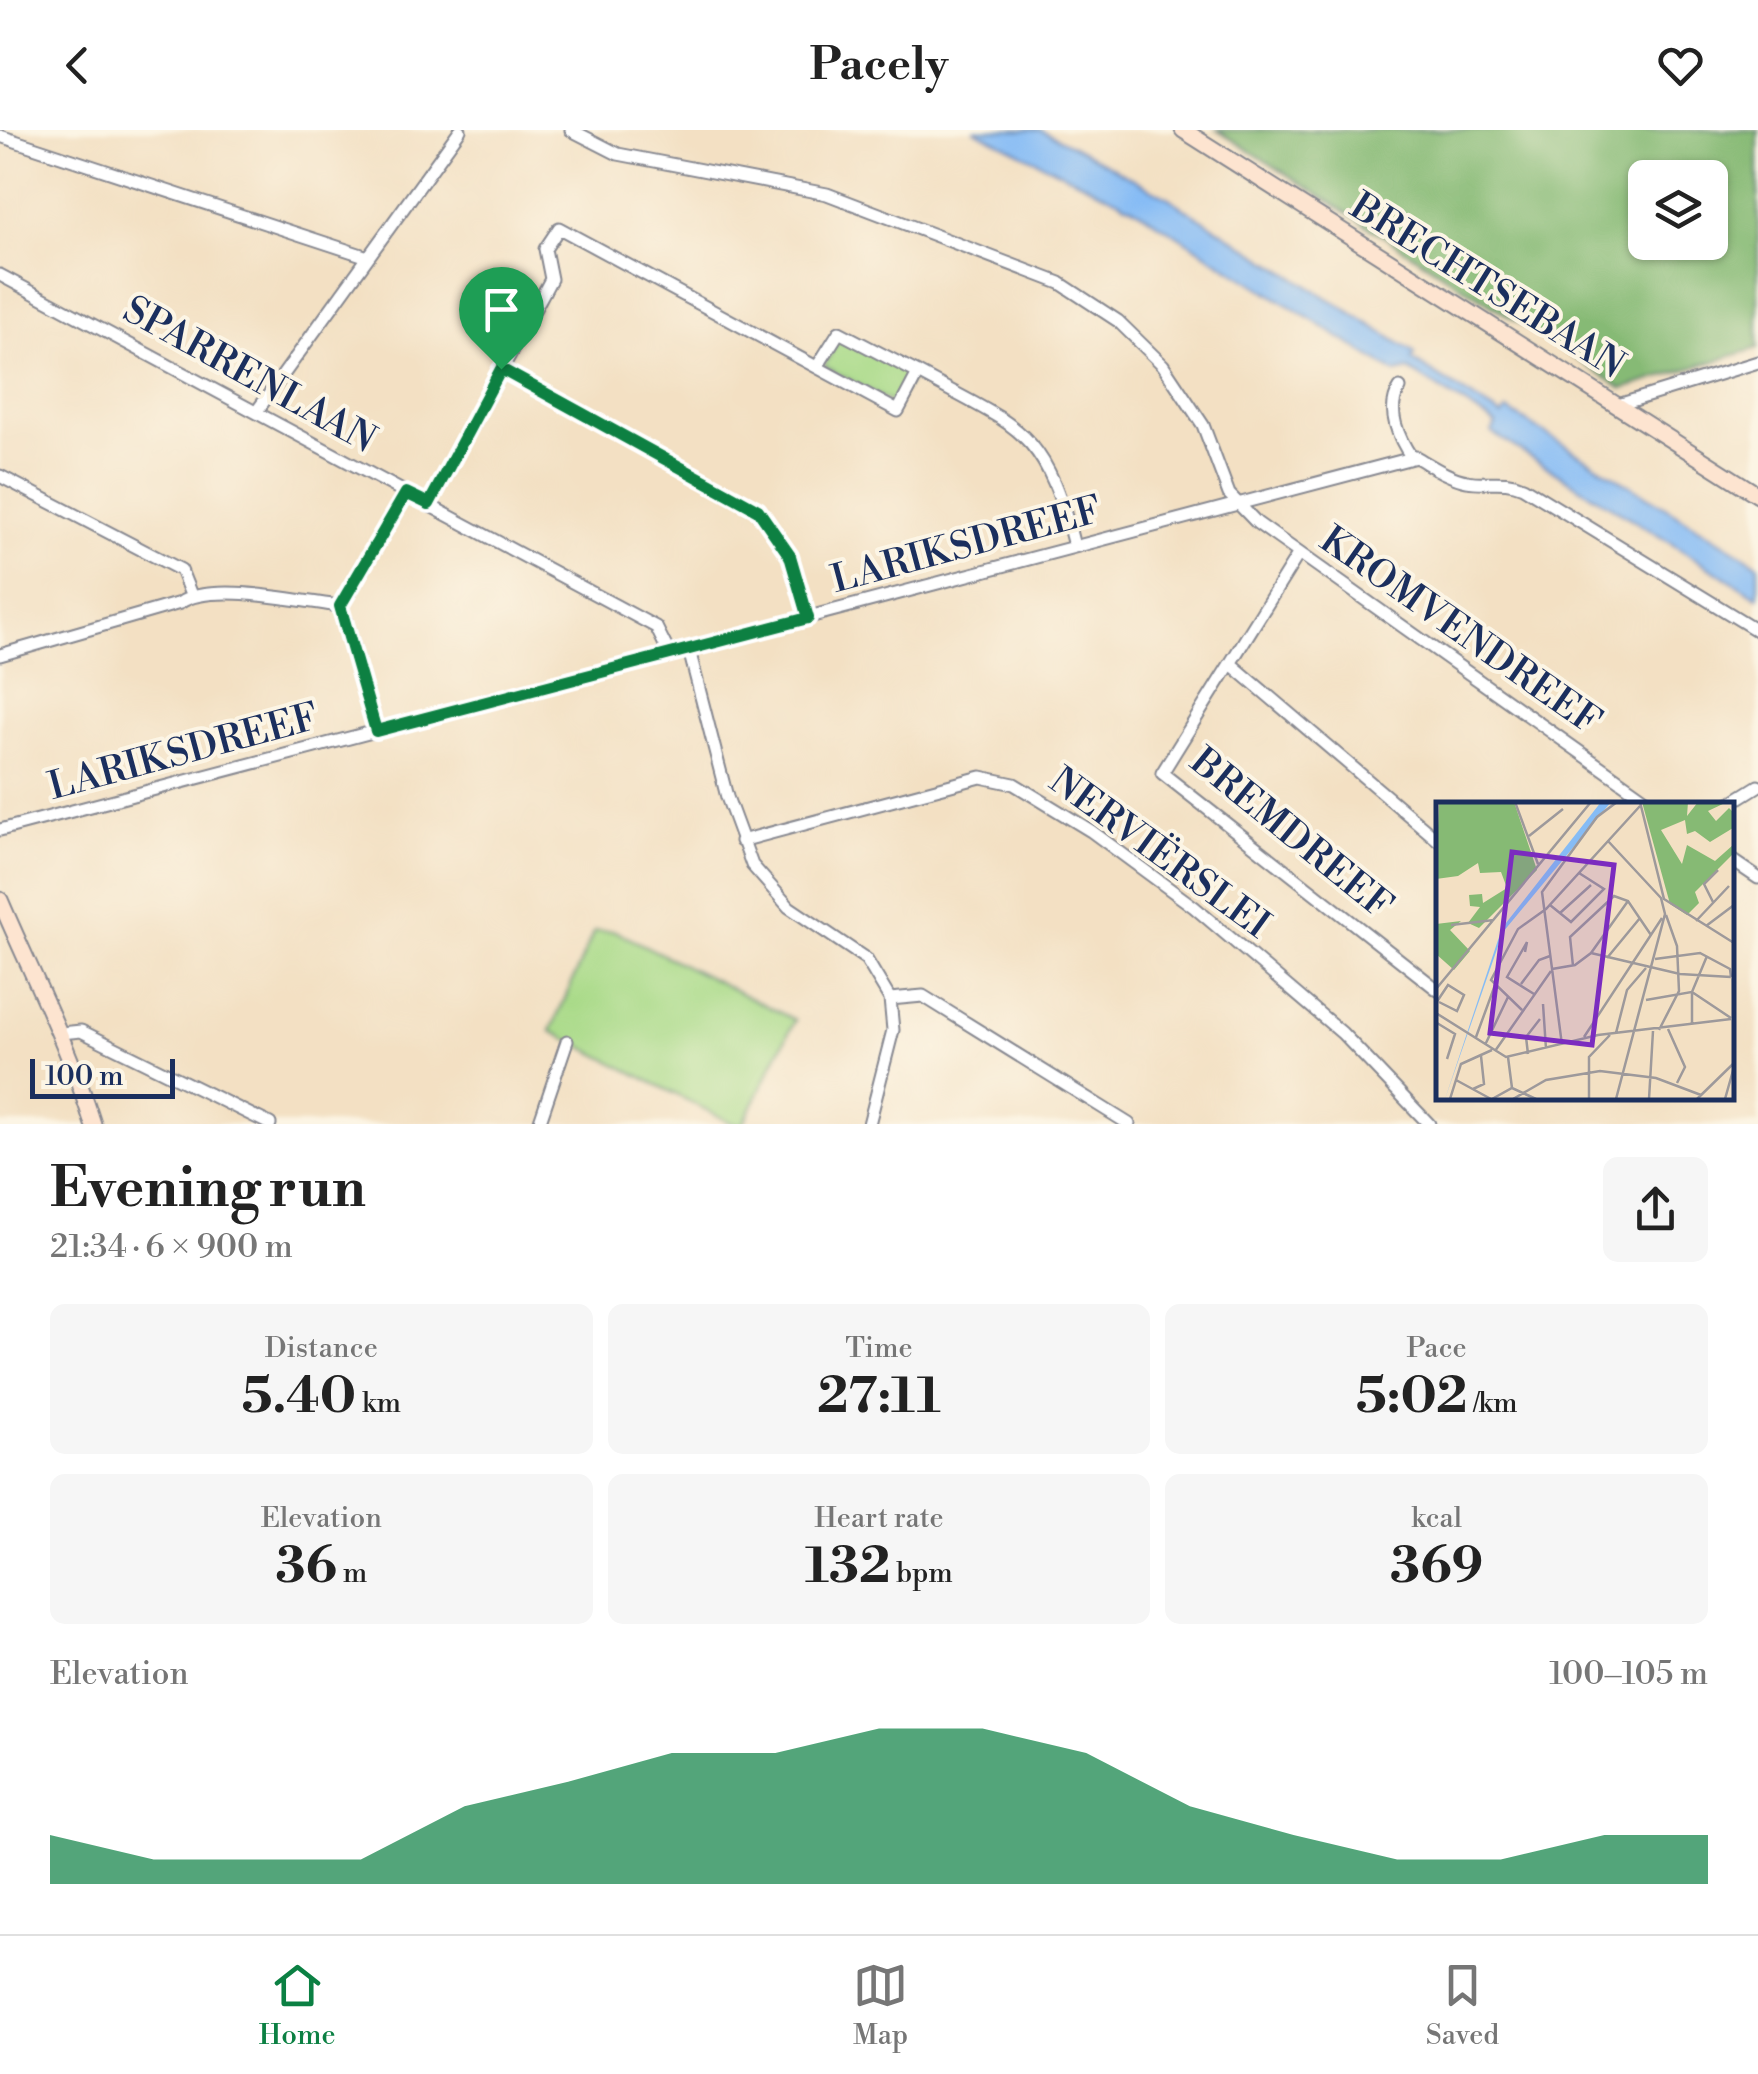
<!DOCTYPE html>
<html lang="en">
<head>
<meta charset="utf-8">
<style>
  :root { --surface:#fff; --page:#f6f6f6; --text:#222; --muted:#767676; --line:#e0e0e0; --accent:#0b8043 }
  body { margin:0; font-family:"Libre Bodoni",serif; background:var(--page); color:var(--text); height:100vh; display:flex; flex-direction:column; font-size:38px; white-space:nowrap }
  * { box-sizing:border-box; margin:0 }
  p { font-size:32px; color:var(--muted) }
  .icon { flex:none; width:55px; height:55px; fill:none; stroke:currentColor; stroke-width:2; stroke-linecap:round; stroke-linejoin:round }
  .map { position:relative; height:994px; overflow:hidden }
  .sheet { display:flex; flex-direction:column; background:var(--surface); flex:1 }
  .sheet>* { flex:none }
  .controls { position:absolute; left:1628px; top:30px; display:grid; gap:20px }
  .controls a { display:grid; place-items:center; width:100px; height:100px; border-radius:15px; background:var(--surface); box-shadow:0 2px 8px #0004; font-size:50px }
  .scale { position:absolute; left:30px; bottom:25px; width:145px; box-sizing:border-box; padding-left:10px; border:5px solid #1b2f5e; border-top:0; font-size:28px; line-height:35px; white-space:nowrap; color:#1b2f5e; -webkit-text-stroke:8px #fcf5e5; paint-order:stroke }
  .pin { position:absolute; display:grid; place-items:center; width:85px; height:85px; color:#fff; margin:-102px -42px; border-radius:50% 50% 50% 0; rotate:-45deg; box-shadow:0 0 10px #0007 }
  .pin .icon { rotate:45deg }
  .round { display:grid; place-items:center; flex:none; width:105px; height:105px; border-radius:15px; background:var(--page) }
  .overview { display:flex; align-items:center; justify-content:space-between; height:170px; padding:0 50px }
  h1 { font-size:55px; font-weight:800; line-height:75px }
  .stats { display:grid; grid-template-columns:repeat(3,1fr); gap:15px; height:170px; padding:10px 50px }
  .stats div { display:grid; align-content:center; border-radius:15px; background:var(--page); text-align:center }
  .stats b { font-size:50px; font-weight:800 }
  .stats small { font-size:28px; font-weight:400 }
  .stats p { font-size:28px }
  .chart { height:280px; padding:20px 50px }
  .chart p { display:flex; justify-content:space-between }
  .chart svg { width:100%; height:180px; margin-top:10px; fill:var(--accent); opacity:.7 }
  header { display:flex; justify-content:space-between; align-items:center; height:130px; padding:0 50px; background:var(--surface); font-size:45px; font-weight:800 }
  .menu { display:flex; justify-content:space-around; align-items:center; height:140px; border-top:2px solid var(--line); background:var(--surface); font-size:28px; color:var(--muted) }
  .menu a { display:grid; justify-items:center; gap:5px }
  .menu .on { color:var(--accent) }
  .map>svg:first-child { display:block }
  .green { fill:#a9da88; stroke:#628473; stroke-width:2.5 }
  .forest { fill:#86ba74; stroke:#507469; stroke-width:2.5; fill-rule:evenodd }
  .water { fill:#86bcf5; stroke:#5076aa; stroke-width:2.5 }
  .lines { fill:none; stroke-linecap:round; stroke-linejoin:round }
  .street-casing { stroke:#878890; stroke-width:15 }
  .secondary-casing { stroke:#878890; stroke-width:19 }
  .street { stroke:#fff; stroke-width:11 }
  .secondary { stroke:#fde4d0; stroke-width:15 }
  .route-casing { stroke:#fff; stroke-width:20 }
  .route { stroke:#0b8043; stroke-width:12 }
  .labels { text-anchor:middle; stroke-width:8; stroke-linejoin:round; paint-order:stroke }
  .street-label { font-size:38px; fill:#1b2f5e; stroke:#fcf5e5 }
  .inset-road { fill:none; stroke:#9d999b; stroke-width:2.5 }
  .view { fill:#7b2cbf; fill-opacity:0.15; stroke:#7b2cbf; stroke-width:5 }
  .inset-edge { fill:none; stroke:#1b2f5e; stroke-width:5 }
</style>
</head>
<body>
<header><svg class="icon" aria-label="back" viewBox="0 0 24 24"><path d="M15 5l-7 7 7 7"/></svg>Pacely<svg class="icon" aria-label="heart" viewBox="0 0 24 24"><path d="M12 20l-8-8c-3-5 5-10 8-4 3-6 11-1 8 4z"/></svg></header>
<div class="map">
<svg width="1758" height="994" viewBox="0 0 1758 994">
  <rect width="100%" height="100%" fill="#fcf5e5"/>
  <filter id="ink" filterUnits="userSpaceOnUse"><feTurbulence type="fractalNoise" baseFrequency=".01" numOctaves="2"/><feDisplacementMap in="SourceGraphic" scale="20" xChannelSelector="R" yChannelSelector="G"/><feConvolveMatrix kernelMatrix="1 2 1 2 8 2 1 2 1" color-interpolation-filters="sRGB"/></filter>
  <filter id="wash" filterUnits="userSpaceOnUse"><feTurbulence type="fractalNoise" baseFrequency=".0048" numOctaves="4" result="noise"/><feDisplacementMap in="SourceGraphic" scale="40" xChannelSelector="R" yChannelSelector="G"/><feGaussianBlur stdDeviation="2.25" result="paint"/><feColorMatrix in="noise" values="0 0 0 0 0 0 0 0 0 0 0 0 0 0 0 0 0 1.4 0 .05"/><feComposite in="paint" operator="in"/></filter>
  <g filter="url(#wash)">
    <rect width="100%" height="100%" fill="#f3e0c3"/>
    <!-- green -->
    <path class="green" d="M840 206 913 246 895 275 824 236Z
      M594 801H615L795 890 743 994H734L551 901Z"/>
    <!-- forest -->
    <path class="forest" d="M1217 0H1758V218L1623 259ZM1645 48H1710V112H1645Z"/>
    <!-- water -->
    <path class="water" d="M974 0H1040L1073 16 1167 67 1415 223 1412 230 1502 286 1507 280 1758 434V467L1492 303 1496 294 1409 240 1396 243 1134 78Z"/>
  </g>
  <g filter="url(#ink)">
    <g class="lines">
      <!-- street casing -->
      <g class="street-casing">
        <path id="street" d="M571 0 618 24 827 64 1060 153 1118 191 1163 235 1203 295 1229 364 1257 393 1653 674
          M0 6 368 127
          M0 145 656 497 669 523
          M501 239 758 380 790 426 808 488
          M918 243C1020 299 1044 297 1074 416
          M1400 258C1385 280 1399 309 1412 328
          M1618 275 1758 232
          M257 281 460 0
          M0 346 181 440 191 465
          M429 374 551 149 545 119 559 98 898 281 918 243 839 202 817 237
          M1299 423 1162 643 1438 860
          M689 520 727 667 752 735 789 777 866 829 890 869 893 900 869 994
          M0 525 180 473C211 451 301 472 341 476
          M1231 534 1438 710
          M376 601 341 476 405 363
          M1729 674 1758 656
          M0 700 1416 327C1432 336 1449 348 1467 351 1487 355 1503 348 1523 357L1758 501
          M741 711 981 647 1014 654 1091 701 1194 777 1342 903 1429 994
          M1730 729 1758 748
          M890 869 923 866 1129 994
          M61 903 81 901 270 994
          M539 994 567 911"/>
      </g>
      <!-- secondary casing -->
      <g class="secondary-casing">
        <path id="secondary" d="M1183 0 1758 365
          M0 770C32 845 69 916 93 994"/>
      </g>
      <!-- street -->
      <use href="#street" class="street"/>
      <!-- secondary -->
      <use href="#secondary" class="secondary"/>
    </g>
  </g>
  <g class="lines" filter="url(#ink)">
    <!-- route casing -->
    <g class="route-casing">
      <path id="route" d="M501 239 758 380 790 426 808 488 376 601 340 476 406 363 429 374Z"/>
    </g>
    <!-- route -->
    <use href="#route" class="route"/>
  </g>
  <g class="labels">
    <!-- street labels -->
    <g class="street-label">
      <text transform="translate(1488 155) rotate(32)" y="13">BRECHTSEBAAN</text>
      <text transform="translate(250 244) rotate(29)" y="13">SPARRENLAAN</text>
      <text transform="translate(966 414) rotate(-15)" y="13">LARIKSDREEF</text>
      <text transform="translate(1461 500) rotate(35)" y="13">KROMVENDREEF</text>
      <text transform="translate(183 621) rotate(-15)" y="13">LARIKSDREEF</text>
      <text transform="translate(1292 703) rotate(39)" y="13">BREMDREEF</text>
      <text transform="translate(1160 722) rotate(36)" y="13">NERVIËRSLEI</text>
    </g>
  </g>
  <!-- overview -->
  <g transform="translate(1436 672)">
    <rect width="298" height="298" fill="#f3e0c3"/>
    <path d="M3 0H78L101 68 43 126 32 121 44 105 34 104 33 93 46 92 47 101 71 86 65 70 44 71 42 61 22 74 0 77ZM206 0H252L251 14 262 0H291L272 9 280 19 293 6 297 10V26L274 40 259 29 251 32 249 18 225 28 246 62 251 43 279 59 297 43V52L259 90 263 101 251 113 234 102ZM25 119 14 128 34 149 18 168 0 152V122Z" fill="#86ba74"/>
    <path d="M165 0H175L67 130 9 297 66 126Z" fill="#86bcf5"/>
    <path class="inset-road" d="M79 0 102 62M204 0 228 97 298 141M93 34 127 7M172 39 225 96 229 112 180 297M277 100 268 82 282 68M114 103 135 120 168 87 143 71M124 111 155 83M260 119 293 84M15 123 58 118M270 124 298 103M89 150 91 140 71 175 98 192M155 151 244 172 295 175M171 156 204 116M219 157 264 151 294 167 295 175M137 164 134 135 178 94 192 99 215 133M116 167 139 163 155 151 192 99M297 177 298 254M85 182 103 158 114 154M0 187 155 0M256 190 295 216M256 190V222M210 198 256 190 271 154M0 201 12 183 28 193 21 209 3 200M107 202 110 247M86 208 55 178 82 127 110 107 204 4M0 211 70 255 162 233 295 217M1 221 19 232 11 257M232 227 249 265 241 281M223 228 243 189 241 144 230 113M180 231 191 188 210 166M40 235 59 183M148 235 226 116M49 243 72 195M126 243 106 90 161 15 181 0M59 249 115 169M92 252 90 235 104 217M72 255 76 286M20 278 55 297M37 287 48 282 45 254M14 297 25 262 56 248M56 297 76 286 100 297M77 297 110 278 164 269 220 276 265 293M153 297V255L174 233M213 297 217 229M261 297 298 261M289 297 298 265"/>
    <path class="view" d="M76 50 178 63 156 243 54 231Z"/>
    <rect width="298" height="298" class="inset-edge"/>
  </g>
</svg>
<div class="controls">
<a><svg class="icon" aria-label="layers" viewBox="0 0 24 24"><path d="M12 4l9 5-9 5-9-5zM3 14l9 5 9-5"/></svg></a>
</div>
<div class="scale">100 m</div>
<div class="pin" style="left:501px;top:239px;background:#1e9e55"><svg class="icon" aria-label="arrive" viewBox="0 0 24 24"><path d="M6 21V4h12l-3 4 3 4H6"/></svg></div>
</div>
<section class="sheet">
<div class="overview"><div><h1>Evening run</h1><p>21:34 · 6 × 900 m</p></div><a class="round"><svg class="icon" aria-label="share" viewBox="0 0 24 24"><path d="M12 15V3M7 8l5-5 5 5M5 13v7h14v-7"/></svg></a></div>
<div class="stats">
<div><p>Distance</p><b>5.40<small> km</small></b></div>
<div><p>Time</p><b>27:11</b></div>
<div><p>Pace</p><b>5:02<small> /km</small></b></div>
</div>
<div class="stats">
<div><p>Elevation</p><b>36<small> m</small></b></div>
<div><p>Heart rate</p><b>132<small> bpm</small></b></div>
<div><p>kcal</p><b>369</b></div>
</div>
<div class="chart"><p><span>Elevation</span>100–105 m</p>
<svg viewBox="0 0 160 44" preserveAspectRatio="none"><path d="M0 44V32L10 38L20 38L30 38L40 25L50 19L60 12L70 12L80 6L90 6L100 12L110 25L120 32L130 38L140 38L150 32L160 32V44z"/></svg>
</div>
</section>
<nav class="menu">
<a class="on"><svg class="icon" aria-label="home" viewBox="0 0 24 24"><path d="M3 11l9-7 9 7M6 9v11h12V9"/></svg>Home</a>
<a><svg class="icon" aria-label="map" viewBox="0 0 24 24"><path d="M3 6l6-2 6 2 6-2v14l-6 2-6-2-6 2zM9 4v14M15 6v14"/></svg>Map</a>
<a><svg class="icon" aria-label="saved" viewBox="0 0 24 24"><path d="M7 4h10v16l-5-4-5 4z"/></svg>Saved</a>
</nav>
</body>
</html>
